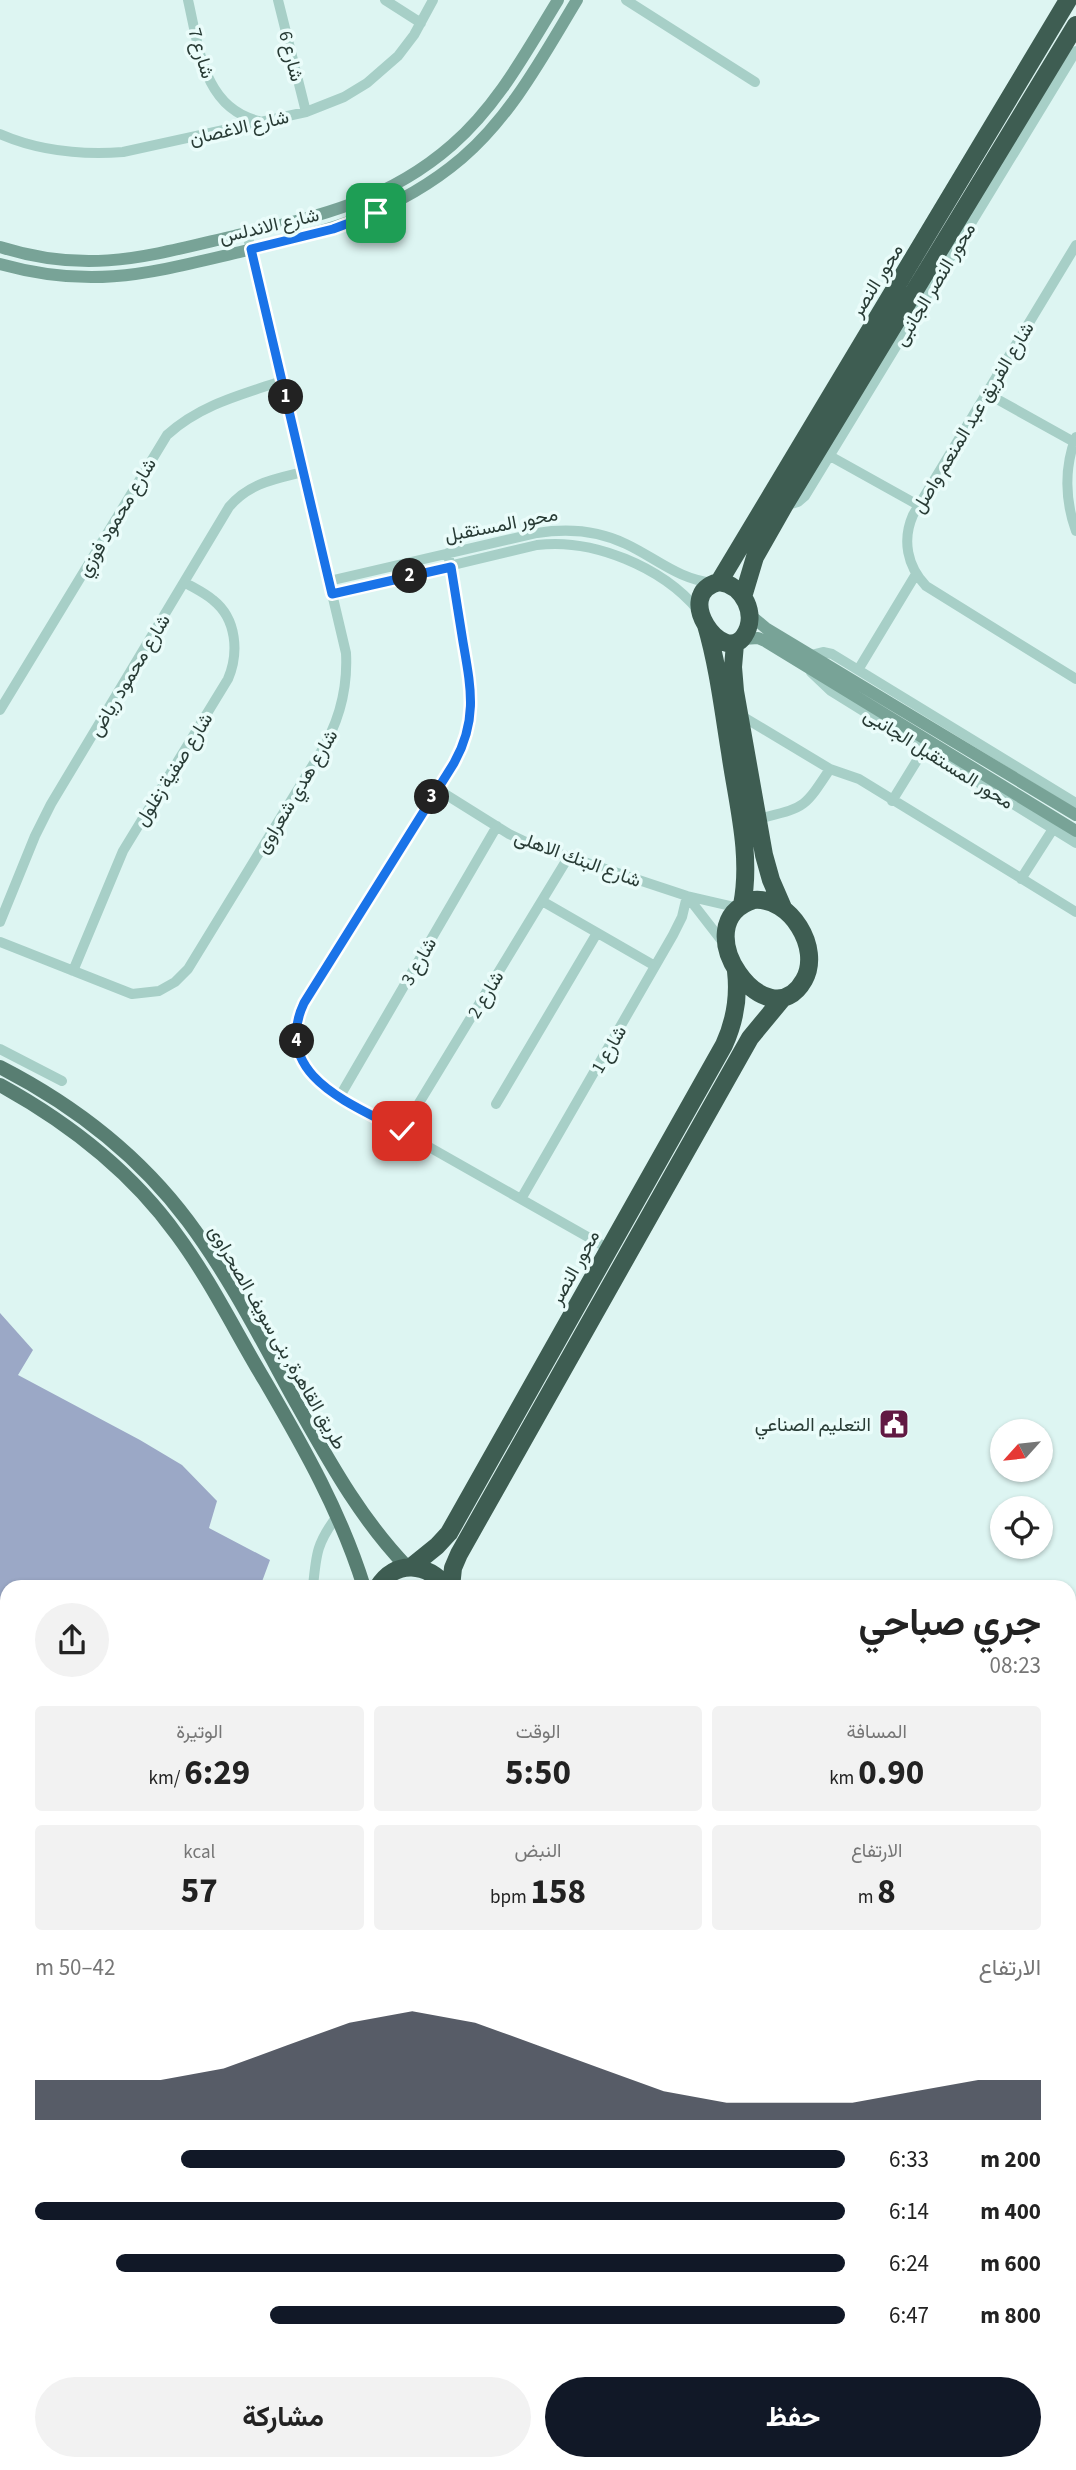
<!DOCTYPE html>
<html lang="ar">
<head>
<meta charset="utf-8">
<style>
  :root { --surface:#fff; --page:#f2f2f2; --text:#222; --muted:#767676; --accent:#111827 }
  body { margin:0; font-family:"Source Sans 3",Vazirmatn,sans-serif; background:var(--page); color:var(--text); direction:rtl; height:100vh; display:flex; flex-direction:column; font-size:26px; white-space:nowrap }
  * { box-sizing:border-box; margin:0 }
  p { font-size:23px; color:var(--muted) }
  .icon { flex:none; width:38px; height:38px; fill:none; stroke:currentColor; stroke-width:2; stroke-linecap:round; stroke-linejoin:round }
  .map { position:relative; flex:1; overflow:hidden; direction:ltr }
  .sheet { position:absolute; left:0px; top:1580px; width:1076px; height:891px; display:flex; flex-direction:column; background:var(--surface); border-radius:21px 21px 0 0; box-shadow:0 2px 5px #0004; direction:rtl }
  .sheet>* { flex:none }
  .needle { width:46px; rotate:243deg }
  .controls { position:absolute; left:990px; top:1419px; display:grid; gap:14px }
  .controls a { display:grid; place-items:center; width:63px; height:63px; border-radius:50%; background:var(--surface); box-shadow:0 2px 5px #0004; font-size:35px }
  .pin { position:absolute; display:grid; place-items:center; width:60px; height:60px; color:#fff; margin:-30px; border-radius:14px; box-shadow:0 4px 10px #0006 }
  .km { position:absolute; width:35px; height:35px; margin:-18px; border-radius:50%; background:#222; color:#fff; font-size:19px; line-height:35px; text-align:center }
  .round { display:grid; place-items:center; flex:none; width:74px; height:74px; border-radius:37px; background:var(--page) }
  .head { display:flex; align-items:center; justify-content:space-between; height:119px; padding:0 35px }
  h1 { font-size:38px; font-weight:700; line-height:52px }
  .stats { display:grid; grid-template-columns:repeat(3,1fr); gap:10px; height:119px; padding:7px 35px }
  .stats div { display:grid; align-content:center; border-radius:7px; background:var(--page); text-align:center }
  .stats b { font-size:35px; font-weight:700 }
  .stats small { font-size:19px; font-weight:400 }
  .stats p { font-size:19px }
  .chart { height:196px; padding:14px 35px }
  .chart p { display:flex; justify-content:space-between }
  .chart svg { width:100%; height:126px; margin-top:7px; fill:var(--accent); opacity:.7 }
  .button { display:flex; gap:14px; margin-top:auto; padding:14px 35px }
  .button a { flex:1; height:80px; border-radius:42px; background:var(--accent); color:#fff; font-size:28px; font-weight:700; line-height:80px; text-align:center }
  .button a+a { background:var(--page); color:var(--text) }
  ul { padding:0 35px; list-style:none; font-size:23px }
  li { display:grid; grid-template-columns:112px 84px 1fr; align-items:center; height:52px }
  li i { height:18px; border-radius:9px; background:var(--accent) }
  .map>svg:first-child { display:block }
  .green { fill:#9ba8c6 }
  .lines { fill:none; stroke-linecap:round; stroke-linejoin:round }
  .street { stroke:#a7cfc7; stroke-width:10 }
  .secondary { stroke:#78a397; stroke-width:12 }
  .primary { stroke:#587e72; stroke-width:14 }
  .highway { stroke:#3e5d52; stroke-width:18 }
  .route-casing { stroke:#fff; stroke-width:14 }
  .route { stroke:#1a73e8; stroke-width:9 }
  .labels { text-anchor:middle; stroke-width:7; stroke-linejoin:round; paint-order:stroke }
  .street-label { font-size:19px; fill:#283b35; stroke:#eafcfa }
  .poi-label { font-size:19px; fill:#283b35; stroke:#eafcfa; text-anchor:end }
</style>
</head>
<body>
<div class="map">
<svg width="1076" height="2470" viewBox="0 0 1076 2470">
  <rect width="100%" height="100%" fill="#ddf5f2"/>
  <!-- green -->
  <path class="green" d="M0 1313 33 1350 18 1375 140 1440 182 1465 217 1501 209 1528 270 1560 260 1587H7V2075L0 2071Z"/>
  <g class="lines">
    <!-- street -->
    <path class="street" d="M188 0C199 47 203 108 259 121
      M278 0 306 112
      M385 0 421 23
      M626 0 755 82
      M0 134C39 151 81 155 123 152L306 112 344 97 367 83 398 56 414 35 433 0
      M1076 245 913 515C902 540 907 566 926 586L1076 679
      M986 393 1074 442
      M1076 437C1064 467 1065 501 1076 531
      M830 456 918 505
      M784 506 798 502 805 496 1076 51
      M448 553 472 702 465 740 454 763 304 1003C289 1035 298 1066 325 1088L609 1249
      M329 581 537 533C568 528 597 530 626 544 656 558 679 580 714 583
      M332 594 537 545C593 538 662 567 698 610
      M811 655 823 652 832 654 1076 803
      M858 670 916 574
      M811 672 831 691 1076 843
      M0 710 167 435C200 405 240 395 282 381
      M740 715 830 769 859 779 1076 912
      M437 789 509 834 530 844 687 896 739 908
      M892 801 924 749
      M758 819C805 807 803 810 830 769
      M1021 879 1053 829
      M687 896 725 945
      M542 901 655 966
      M0 922 35 836 51 804 229 507C249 483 275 479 303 472
      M0 942 132 994 159 991 175 982 188 969 319 755C339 723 348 691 346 653L247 233
      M73 971 123 851 228 679C239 653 237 619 213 600 205 593 194 588 184 582
      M0 1049 62 1081
      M340 1096 497 826
      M496 1104 597 933
      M402 1131 569 856
      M521 1199 673 935 682 917 687 896
      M313 1587C316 1554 317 1542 338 1515
      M0 2074 7 2078
      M0 2111 7 2099
      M1069 2150 1076 2121
      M1069 2369 1076 2371
      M0 2383 5 2349
      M283 2464 304 2470
      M579 2464 594 2470
      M31 2470 33 2464
      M71 2470 73 2464
      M190 2470 192 2464
      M340 2470 341 2464
      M390 2470 391 2464
      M440 2470 441 2464
      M496 2470 497 2464
      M538 2470 539 2464
      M638 2470 639 2464
      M676 2470 678 2464
      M716 2470 717 2464
      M756 2470 758 2464
      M798 2470 800 2464
      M843 2470 845 2464
      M894 2470 896 2464
      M972 2470 974 2464
      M1017 2470 1019 2464"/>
    <!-- secondary -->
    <path class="secondary" d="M0 247C89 275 148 256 234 236 316 217 387 202 452 145 498 105 526 52 558 0
      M0 264C93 290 150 273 240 252 323 232 395 215 462 158 512 115 543 56 577 0
      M749 614 767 629 1076 815
      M743 639 758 638 765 641 1076 831"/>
    <!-- primary -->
    <path class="primary" d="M0 1067C74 1105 138 1154 188 1221 229 1276 261 1339 294 1399 328 1459 359 1517 407 1567
      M0 1085C69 1123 131 1171 177 1235 211 1281 236 1333 265 1381 304 1448 341 1513 364 1587
      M1069 1998 1076 2002
      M1069 2017 1076 2020"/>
    <!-- highway -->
    <path class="highway" d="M719 582 1068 0
      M719 582C744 585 758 615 744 636 724 667 671 594 719 582Z
      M743 597 755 557 784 506 1076 25
      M706 625C718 666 723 709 730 752 737 802 752 855 742 905
      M735 644 733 667 735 691 764 855 771 880 784 910
      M754 900C790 897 822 948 804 980 768 1044 681 923 754 900Z
      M411 1567 437 1546 449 1533 724 1045C735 1021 739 997 736 971
      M378 1587C396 1559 427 1563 447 1587
      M451 1587 453 1568 459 1554 750 1038 783 998
      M0 2248 7 2242
      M0 2272 7 2266"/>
  </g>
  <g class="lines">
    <!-- route casing -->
    <g class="route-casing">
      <path id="route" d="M376 213 333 229 251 249 332 594 451 567C455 592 459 617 463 642 471 688 478 720 454 763L304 1003C270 1076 353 1104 402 1131"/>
    </g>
    <!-- route -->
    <use href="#route" class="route"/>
  </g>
  <!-- icons -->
  <defs>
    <g id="civic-square" transform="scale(1.575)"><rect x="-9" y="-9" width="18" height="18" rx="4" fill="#611943" stroke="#eafcfa"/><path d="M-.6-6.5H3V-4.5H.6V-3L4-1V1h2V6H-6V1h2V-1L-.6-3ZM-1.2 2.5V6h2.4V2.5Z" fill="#fff"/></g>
  </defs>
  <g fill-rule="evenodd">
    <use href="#civic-square" x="894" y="1424"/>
  </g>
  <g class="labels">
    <!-- street labels -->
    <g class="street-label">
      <text transform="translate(202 53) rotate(74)" y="7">شارع 7</text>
      <text transform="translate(292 56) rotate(76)" y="7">شارع 6</text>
      <text transform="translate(239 127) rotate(-13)" y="7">شارع الاغصان</text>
      <text transform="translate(269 225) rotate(-13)" y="7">شارع الاندلس</text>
      <text transform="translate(876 280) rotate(-58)" y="7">محور النصر</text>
      <text transform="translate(934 284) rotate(-59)" y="7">محور النصر الجانبى</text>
      <text transform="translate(972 417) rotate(-59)" y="7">شارع الفريق عبد المنعم واصل</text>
      <text transform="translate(116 517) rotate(-59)" y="7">شارع محمود فوزي</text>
      <text transform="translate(501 524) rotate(-11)" y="7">محور المستقبل</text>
      <text transform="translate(129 675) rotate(-59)" y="7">شارع محمود رياض</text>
      <text transform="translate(939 758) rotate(32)" y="7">محور المستقبل الجانبى</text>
      <text transform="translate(173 769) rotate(-58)" y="7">شارع صفية زغلول</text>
      <text transform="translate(296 791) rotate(-59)" y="7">شارع هدي شعراوى</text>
      <text transform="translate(578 858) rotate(20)" y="7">شارع البنك الاهلى</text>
      <text transform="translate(418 961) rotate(-60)" y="7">شارع 3</text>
      <text transform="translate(485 994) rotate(-59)" y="7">شارع 2</text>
      <text transform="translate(608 1049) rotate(-60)" y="7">شارع 1</text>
      <text transform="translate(574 1267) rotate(-61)" y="7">محور النصر</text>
      <text transform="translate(278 1337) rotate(60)" y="7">طريق القاهرة, بنى سويف الصحراوى</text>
    </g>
    <!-- poi labels -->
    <g class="poi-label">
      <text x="871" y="1431">التعليم الصناعي</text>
    </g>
  </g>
</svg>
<div class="controls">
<a><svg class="needle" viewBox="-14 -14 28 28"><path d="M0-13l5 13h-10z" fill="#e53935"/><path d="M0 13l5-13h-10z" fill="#767676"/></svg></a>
<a><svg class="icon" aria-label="locate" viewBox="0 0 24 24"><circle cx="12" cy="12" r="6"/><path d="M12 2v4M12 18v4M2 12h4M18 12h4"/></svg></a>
</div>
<div class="pin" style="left:376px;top:213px;background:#1e9e55"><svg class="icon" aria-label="arrive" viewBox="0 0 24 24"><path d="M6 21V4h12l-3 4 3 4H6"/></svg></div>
<div class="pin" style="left:402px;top:1131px;background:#d93025"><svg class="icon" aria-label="check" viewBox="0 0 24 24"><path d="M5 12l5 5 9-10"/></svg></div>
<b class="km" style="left:286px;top:397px">1</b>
<b class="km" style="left:410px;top:576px">2</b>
<b class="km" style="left:432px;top:797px">3</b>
<b class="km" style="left:297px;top:1041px">4</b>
<section class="sheet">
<div class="head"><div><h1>جري صباحي</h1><p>08:23</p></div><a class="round"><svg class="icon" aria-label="share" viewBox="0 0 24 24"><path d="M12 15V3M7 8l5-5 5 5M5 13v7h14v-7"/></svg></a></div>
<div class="stats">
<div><p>المسافة</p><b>0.90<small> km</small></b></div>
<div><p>الوقت</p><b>5:50</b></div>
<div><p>الوتيرة</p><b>6:29<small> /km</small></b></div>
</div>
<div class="stats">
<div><p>الارتفاع</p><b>8<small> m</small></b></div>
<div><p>النبض</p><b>158<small> bpm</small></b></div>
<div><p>kcal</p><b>57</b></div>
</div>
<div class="chart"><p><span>الارتفاع</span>42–50 m</p>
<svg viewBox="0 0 160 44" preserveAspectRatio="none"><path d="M0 44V30L10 30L20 30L30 26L40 18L50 10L60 6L70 10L80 18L90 26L100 34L110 38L120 38L130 38L140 34L150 30L160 30V44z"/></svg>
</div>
<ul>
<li><b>200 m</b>6:33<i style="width:82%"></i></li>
<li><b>400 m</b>6:14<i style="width:100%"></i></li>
<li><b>600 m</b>6:24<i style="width:90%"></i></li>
<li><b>800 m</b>6:47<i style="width:71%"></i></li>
</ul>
<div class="button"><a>حفظ</a><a>مشاركة</a></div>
</section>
</div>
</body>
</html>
